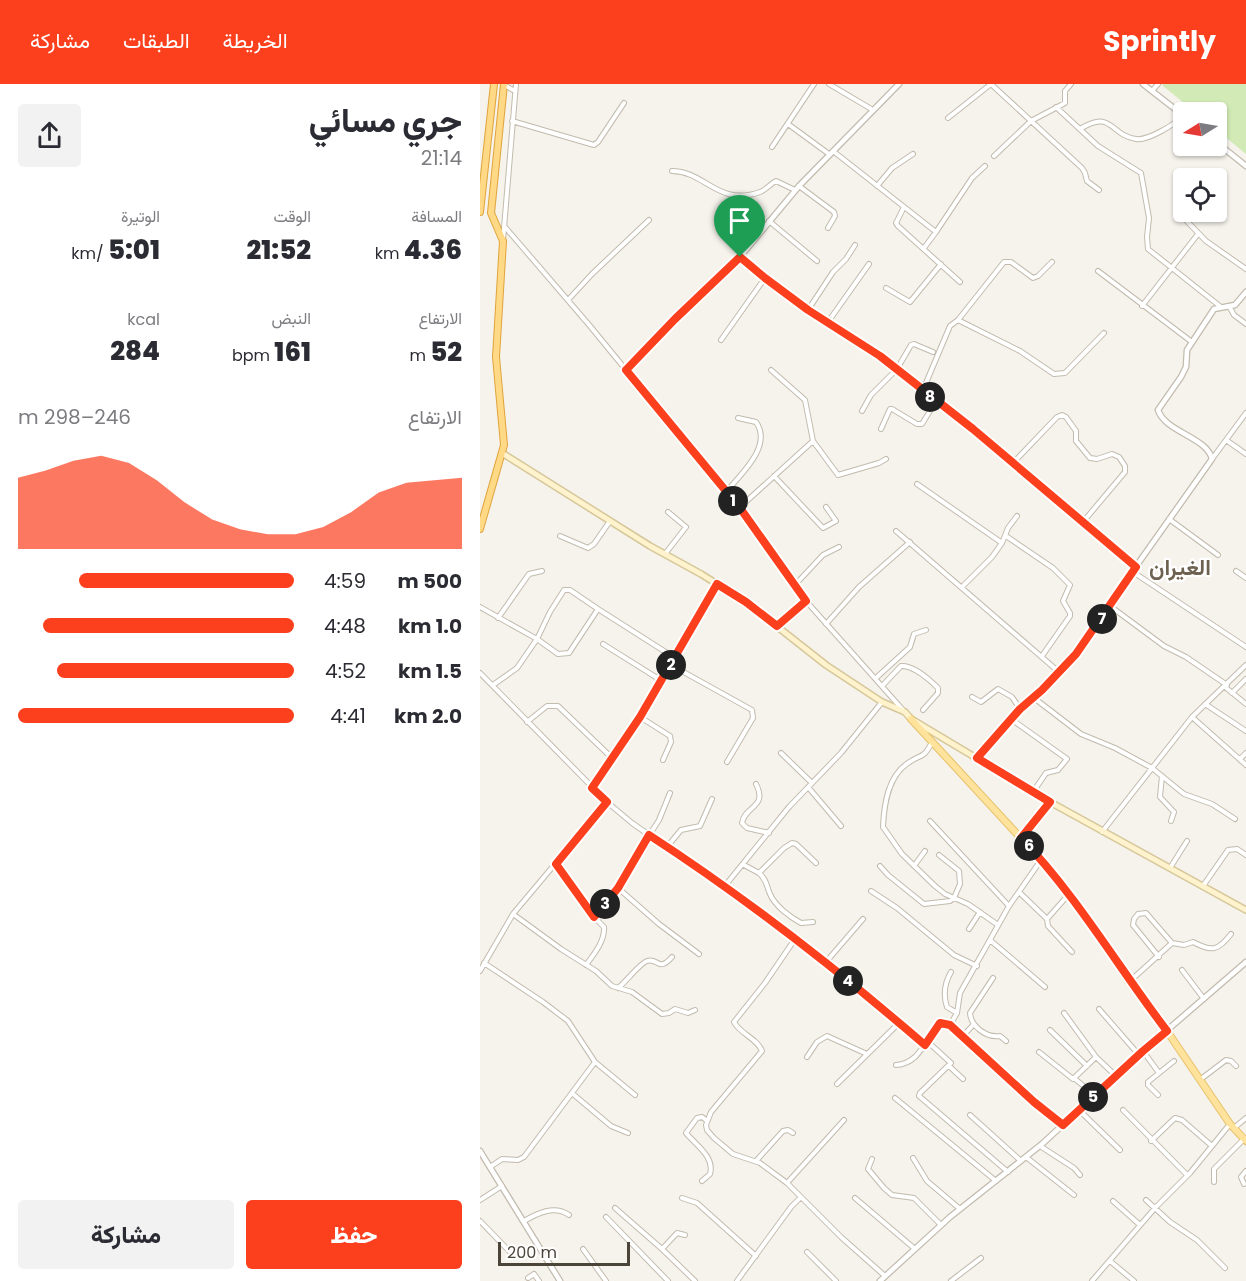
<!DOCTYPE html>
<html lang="ar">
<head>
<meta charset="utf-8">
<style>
  :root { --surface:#fff; --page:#f2f2f3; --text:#2b2b33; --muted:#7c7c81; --accent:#fc3f1d }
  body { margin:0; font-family:Poppins,Vazirmatn,sans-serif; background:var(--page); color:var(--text); direction:rtl; height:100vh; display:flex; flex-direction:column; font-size:22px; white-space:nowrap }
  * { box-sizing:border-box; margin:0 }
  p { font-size:20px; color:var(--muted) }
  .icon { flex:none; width:33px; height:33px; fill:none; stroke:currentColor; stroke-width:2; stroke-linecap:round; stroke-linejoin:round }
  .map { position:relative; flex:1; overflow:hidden; direction:ltr }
  .details { display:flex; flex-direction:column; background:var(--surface); width:480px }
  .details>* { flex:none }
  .needle { width:39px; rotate:259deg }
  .controls { position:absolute; left:693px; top:18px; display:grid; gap:12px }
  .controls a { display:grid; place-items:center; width:54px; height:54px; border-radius:6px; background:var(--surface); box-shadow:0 2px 4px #0004; font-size:30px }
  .scale { position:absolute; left:18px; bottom:15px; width:132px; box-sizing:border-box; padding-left:6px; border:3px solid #4b4439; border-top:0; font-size:16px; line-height:21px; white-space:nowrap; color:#4b4439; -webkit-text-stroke:4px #fff; paint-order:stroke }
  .pin { position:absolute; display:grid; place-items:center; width:51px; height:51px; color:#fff; margin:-62px -26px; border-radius:50% 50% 50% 0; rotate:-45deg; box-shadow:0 0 6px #0007 }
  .pin .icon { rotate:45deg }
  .km { position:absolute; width:30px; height:30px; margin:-15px; border-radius:50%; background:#222; color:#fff; font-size:16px; line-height:30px; text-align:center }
  .round { display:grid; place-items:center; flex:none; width:63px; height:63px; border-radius:6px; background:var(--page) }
  .head { display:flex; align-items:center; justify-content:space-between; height:102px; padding:0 18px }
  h1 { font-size:33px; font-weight:800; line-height:45px }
  .stats { display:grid; grid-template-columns:repeat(3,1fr); gap:9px; height:102px; padding:6px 18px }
  .stats div { display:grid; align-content:center }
  .stats b { font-size:26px; font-weight:800 }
  .stats small { font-size:16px; font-weight:400 }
  .stats p { font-size:16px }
  .chart { height:168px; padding:12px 18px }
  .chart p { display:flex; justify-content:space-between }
  .chart svg { width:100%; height:108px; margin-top:6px; fill:var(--accent); opacity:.7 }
  .cta { display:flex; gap:12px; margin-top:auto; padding:12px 18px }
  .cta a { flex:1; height:69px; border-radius:6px; background:var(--accent); color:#fff; font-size:24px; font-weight:800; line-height:69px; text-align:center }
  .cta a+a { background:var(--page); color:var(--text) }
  ul { padding:0 18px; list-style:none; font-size:20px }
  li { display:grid; grid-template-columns:96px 72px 1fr; align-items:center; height:45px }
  li i { height:15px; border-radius:8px; background:var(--accent) }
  header { display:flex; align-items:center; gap:36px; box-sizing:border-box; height:84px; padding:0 30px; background:var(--accent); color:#fff }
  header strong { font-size:28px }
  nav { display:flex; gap:33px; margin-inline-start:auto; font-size:21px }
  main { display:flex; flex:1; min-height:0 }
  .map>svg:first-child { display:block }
  .green { fill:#d2eab5 }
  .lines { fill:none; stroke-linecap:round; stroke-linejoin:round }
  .minor-casing { stroke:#c2bbae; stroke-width:6 }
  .tertiary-casing { stroke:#c2bbae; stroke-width:7 }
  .secondary-casing { stroke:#d6c79b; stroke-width:8 }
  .primary-casing { stroke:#e6c16a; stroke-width:8 }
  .trunk-casing { stroke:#e0a43c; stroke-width:8 }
  .minor { stroke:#fff; stroke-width:4 }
  .tertiary { stroke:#fff; stroke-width:4.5 }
  .secondary { stroke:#fff3cd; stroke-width:5 }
  .primary { stroke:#ffe39c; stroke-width:6 }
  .trunk { stroke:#ffd985; stroke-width:6 }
  .route-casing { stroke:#fff; stroke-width:12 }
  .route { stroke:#fc3f1d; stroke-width:8 }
  .labels { text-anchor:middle; stroke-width:4.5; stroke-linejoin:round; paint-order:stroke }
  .district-label { font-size:22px; font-weight:bold; fill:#6e6250; stroke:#fff }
</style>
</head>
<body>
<header>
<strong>Sprintly</strong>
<nav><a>الخريطة</a><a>الطبقات</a><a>مشاركة</a></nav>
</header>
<main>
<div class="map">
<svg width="766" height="1197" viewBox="0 0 766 1197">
  <rect width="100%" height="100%" fill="#f6f3ec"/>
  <!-- green -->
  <path class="green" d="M683 0H766V70L737 46 736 28H715L682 1Z"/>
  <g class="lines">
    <!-- minor casing -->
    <g class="minor-casing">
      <path id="minor" d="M349 0 393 26
        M511 0 602 84 605 89 607 97 619 106
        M24 1 35 7
        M672 7 678 0
        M576 23 618 62 661 89 669 134 667 153 668 165 741 223
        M468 34 511 0
        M32 37 114 61 118 58 144 19
        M308 40 349 70
        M600 45C633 25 629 51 656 55 668 57 695 40 703 32
        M292 63 334 0
        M353 67 456 148 444 164
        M514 72 551 37 585 19V7L591 0
        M192 87C225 87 238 123 280 108 286 106 290 100 296 97L315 106
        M319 102 354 128 355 132 348 144
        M397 102 412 84 433 70
        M424 123 416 139 418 142 480 198
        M699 129 726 157 766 185
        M289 137 337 177
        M25 143 110 242 246 408 326 517 423 626
        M456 148 492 94 505 82
        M23 156 36 0
        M618 187 712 258
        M406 204 430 218 461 180
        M88 216 112 190 169 136
        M662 222 718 150
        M749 222 754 231 766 240
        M328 226 353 188 366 175 375 161
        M478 236 524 178H531L553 194 558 192 572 178
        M348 238 389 180
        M241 256 285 194
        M146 286 195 235 260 173
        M291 286 325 316 333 357 358 391 399 379 406 375
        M443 306 470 242 478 236 540 267 574 290 585 289 624 249
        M382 327 391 311 417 285 431 261 434 260 453 268
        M401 345 410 325H412L437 340H442L456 317
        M746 356 766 370
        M732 375 766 329
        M533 379 577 333 582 331 586 333 596 347V357L610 374 617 375 632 370 639 373 645 382V388L603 438
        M294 392 343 444 356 437 346 423
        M437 400 522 459 512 473 482 503
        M246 408C261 390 293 362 276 338L258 334
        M259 424 333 357
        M689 435 738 471
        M416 447 579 588
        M80 452 108 464 114 460 130 437
        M526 452 573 484 590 501 583 517 590 529V532L562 572
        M522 459 528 444 537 432
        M185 470 206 443 188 428
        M756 487 766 494
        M653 488 766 563
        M314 502 343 471 359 463
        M630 522 684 562 706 573 747 601
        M0 523 57 555 70 528 84 506H90L118 525 89 569 78 570 57 555 37 584 13 601
        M118 525 195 574
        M18 534 49 490 62 487
        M346 540 379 503 430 458
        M297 542 326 517
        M123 560 182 597
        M191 581 272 626 273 634 247 678
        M0 589 127 718 152 739 244 803 346 878 445 961
        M396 594 430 563 434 550 446 546
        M403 601 421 582C433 581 450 596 458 604V609L443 626
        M745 603 766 620
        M752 609 766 595
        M492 613 501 618 518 605 532 613 540 625
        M554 614 601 650 635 664 672 684 704 710 732 720 755 735
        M725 620 766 647
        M160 633 190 652 191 658 183 676
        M712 633 766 681
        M531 635 587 675 578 686 566 689 553 708
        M47 638 67 622H78L132 674
        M452 658C443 676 442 669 428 679 408 692 404 720 403 743L422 770 455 802 465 810 488 820 518 841
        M301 669 332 699
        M760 675 766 669
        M682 692 680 713 694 728 691 737
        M276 700C288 724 265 721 262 739L267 744 289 749
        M328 703 361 742
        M112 704 160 633 237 500
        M190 709 179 736 145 789 138 804 179 840 219 870
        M450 737 529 822
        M622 748 712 633 766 581
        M541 754 570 718
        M187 763 201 746 220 742 232 715
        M76 780 114 833
        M264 781 279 789 304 764 312 759 316 760 336 779
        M400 782 408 791 444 820 470 817 474 814 480 800 479 787 459 771
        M434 782 445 767
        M690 784 707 757
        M279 789C287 796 286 801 290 810 295 822 310 833 321 839L333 838
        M723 802 748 766 757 765 766 771
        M244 803 309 723 361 669 402 618
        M391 807 417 824 474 871 497 882
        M539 808 567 835 568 842 592 868
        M33 830 81 865 116 887 132 902 152 908 182 930 189 929 195 925 208 929 215 926
        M567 835 589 810
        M489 845 500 828
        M510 856 565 903
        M679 873 653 841 654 835 658 830 666 829 692 859
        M346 878 383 835
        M4 879 63 918 88 937 115 978 44 1073 38 1076 22 1075 10 1083
        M106 881C114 870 125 857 124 843L114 833 138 804
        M702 886 724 915
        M0 887 33 830 127 718
        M471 888C464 900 463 911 467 923L477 929
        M513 894 490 929C491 943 507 954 520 952L526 957
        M649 898 692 859 704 861 713 858C732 868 738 867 751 850
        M138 904C146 898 159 880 167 877 178 873 178 889 192 873
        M619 925 659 971
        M584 929 616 973 636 992
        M470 941 477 929 480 909 529 822 561 776
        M570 946 607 982
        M482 953 494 940
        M448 958 471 979 440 1009 439 1012 528 1088
        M663 967 679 989
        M559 968 593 995 616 973
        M327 973 337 958 347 952 387 970
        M115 978 155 1011
        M416 981C445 979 446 945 464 938L470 941 554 1018 583 1041
        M469 982 483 995
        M595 995 615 1011
        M721 995 746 976 751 977 756 982
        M357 1000 419 939
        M93 1010 131 1042 148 1049
        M678 1011 668 1001V998L694 977
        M415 1014 516 1097
        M599 1026 640 1066
        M643 1026 707 1091
        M490 1031 541 1077
        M754 1044 766 1034
        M671 1057 695 1034 702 1036 732 1062
        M560 1062 594 1084 600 1091
        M546 1073 594 1111
        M433 1074 447 1097 480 1125
        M392 1075 388 1085 404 1104 412 1111 434 1114 461 1141
        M276 1077 303 1047 308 1046 313 1049
        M222 1097 230 1090C235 1073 216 1061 206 1049L217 1034 222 1033 226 1036
        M734 1098V1085L764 1055
        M307 1099 280 1079 253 1070 234 1054 227 1046 226 1041 231 1028 282 967C277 954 260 950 254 938L285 899 315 855
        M764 1100 761 1093 766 1087
        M321 1113 307 1099 364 1036
        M202 1114 217 1119 276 1172
        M375 1114 435 1165
        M0 1116 22 1102
        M666 1116 690 1138 717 1156 745 1184
        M633 1117 660 1141
        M135 1124 182 1165
        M126 1133 188 1197
        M0 1137 31 1169
        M44 1137C58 1129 74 1121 89 1131
        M205 1151 197 1149 182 1165 215 1197
        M103 1165 126 1197
        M327 1168 356 1197
        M630 1177 654 1197
        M48 1194 54 1190 59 1197
        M257 1197 311 1123 321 1113 361 1153 405 1192
        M471 1197 501 1174
        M612 1197 675 1124 710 1089 750 1040"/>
    </g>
    <!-- tertiary casing -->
    <g class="tertiary-casing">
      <path id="tertiary" d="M419 0 319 102 260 173 285 194 328 226 400 272 493 345 656 483
        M663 0 704 32
        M736 58 766 82
        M497 674 520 647 579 588 607 556 640 505 732 375C727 353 685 348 678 326L701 293 706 283 707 266 734 225 755 221 766 208
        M0 1067 80 1197
        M400 1197 470 1133 562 1060 663 967 766 878"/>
    </g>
    <!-- secondary casing -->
    <g class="secondary-casing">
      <path id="secondary" d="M22 369 170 462 221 490 266 518 346 581 402 618 425 628 431 635 570 718 766 826"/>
    </g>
    <!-- primary casing -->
    <g class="primary-casing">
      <path id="primary" d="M431 635 574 790 597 820 649 898 687 947 750 1040 766 1057"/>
    </g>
    <!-- trunk casing -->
    <g class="trunk-casing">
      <path id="trunk" d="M0 128 14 0
        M0 445 24 361 16 273 23 157 11 129 24 0"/>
    </g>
    <!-- minor -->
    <use href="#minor" class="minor"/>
    <!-- tertiary -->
    <use href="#tertiary" class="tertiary"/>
    <!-- secondary -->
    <use href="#secondary" class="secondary"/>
    <!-- primary -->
    <use href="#primary" class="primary"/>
    <!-- trunk -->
    <use href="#trunk" class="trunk"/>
  </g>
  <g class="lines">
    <!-- route casing -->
    <g class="route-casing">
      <path id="route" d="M260 173 285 194 328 226 400 272 493 345 656 483 596 570 562 606 540 625 497 674 570 718 541 754C597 812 638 883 687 947L663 967 583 1041 554 1018 470 941 460 939 445 961C358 886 266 814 169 751L138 804 114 833 76 780 127 718 112 704 160 633 237 500 266 518 297 542 326 517 260 424 146 286 195 235Z"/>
    </g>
    <!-- route -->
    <use href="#route" class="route"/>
  </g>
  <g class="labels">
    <!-- district labels -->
    <g class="district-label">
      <text x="700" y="491">الغيران</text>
    </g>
  </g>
</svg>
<div class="controls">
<a><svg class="needle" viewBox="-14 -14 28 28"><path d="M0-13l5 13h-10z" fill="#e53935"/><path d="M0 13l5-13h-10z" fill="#7c7c81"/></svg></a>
<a><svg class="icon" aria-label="locate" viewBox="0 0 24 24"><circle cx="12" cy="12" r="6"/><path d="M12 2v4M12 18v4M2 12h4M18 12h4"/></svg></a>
</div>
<div class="scale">200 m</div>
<div class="pin" style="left:260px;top:173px;background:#1e9e55"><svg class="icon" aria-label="arrive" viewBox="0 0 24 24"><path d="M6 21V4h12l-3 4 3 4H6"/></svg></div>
<b class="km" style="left:253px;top:417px">1</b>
<b class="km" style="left:191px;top:581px">2</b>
<b class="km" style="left:125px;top:820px">3</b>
<b class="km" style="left:368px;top:897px">4</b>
<b class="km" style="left:613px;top:1013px">5</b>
<b class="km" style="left:549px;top:762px">6</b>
<b class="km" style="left:622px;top:535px">7</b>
<b class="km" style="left:450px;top:313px">8</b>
</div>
<section class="details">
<div class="head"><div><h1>جري مسائي</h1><p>21:14</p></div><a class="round"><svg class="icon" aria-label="share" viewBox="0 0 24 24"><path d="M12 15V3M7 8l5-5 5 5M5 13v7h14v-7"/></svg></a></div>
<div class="stats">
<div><p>المسافة</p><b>4.36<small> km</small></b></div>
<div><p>الوقت</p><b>21:52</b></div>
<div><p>الوتيرة</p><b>5:01<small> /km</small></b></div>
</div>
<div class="stats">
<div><p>الارتفاع</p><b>52<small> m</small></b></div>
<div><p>النبض</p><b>161<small> bpm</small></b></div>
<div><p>kcal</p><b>284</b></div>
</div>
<div class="chart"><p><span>الارتفاع</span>246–298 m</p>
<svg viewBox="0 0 160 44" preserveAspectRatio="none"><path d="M0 44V15L10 12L20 8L30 6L40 9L50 16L60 25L70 32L80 36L90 38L100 38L110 35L120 29L130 21L140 17L150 16L160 15V44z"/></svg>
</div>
<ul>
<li><b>500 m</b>4:59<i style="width:78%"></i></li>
<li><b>1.0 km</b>4:48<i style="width:91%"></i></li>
<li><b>1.5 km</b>4:52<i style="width:86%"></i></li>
<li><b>2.0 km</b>4:41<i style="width:100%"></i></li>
</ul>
<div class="cta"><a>حفظ</a><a>مشاركة</a></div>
</section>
</main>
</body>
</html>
